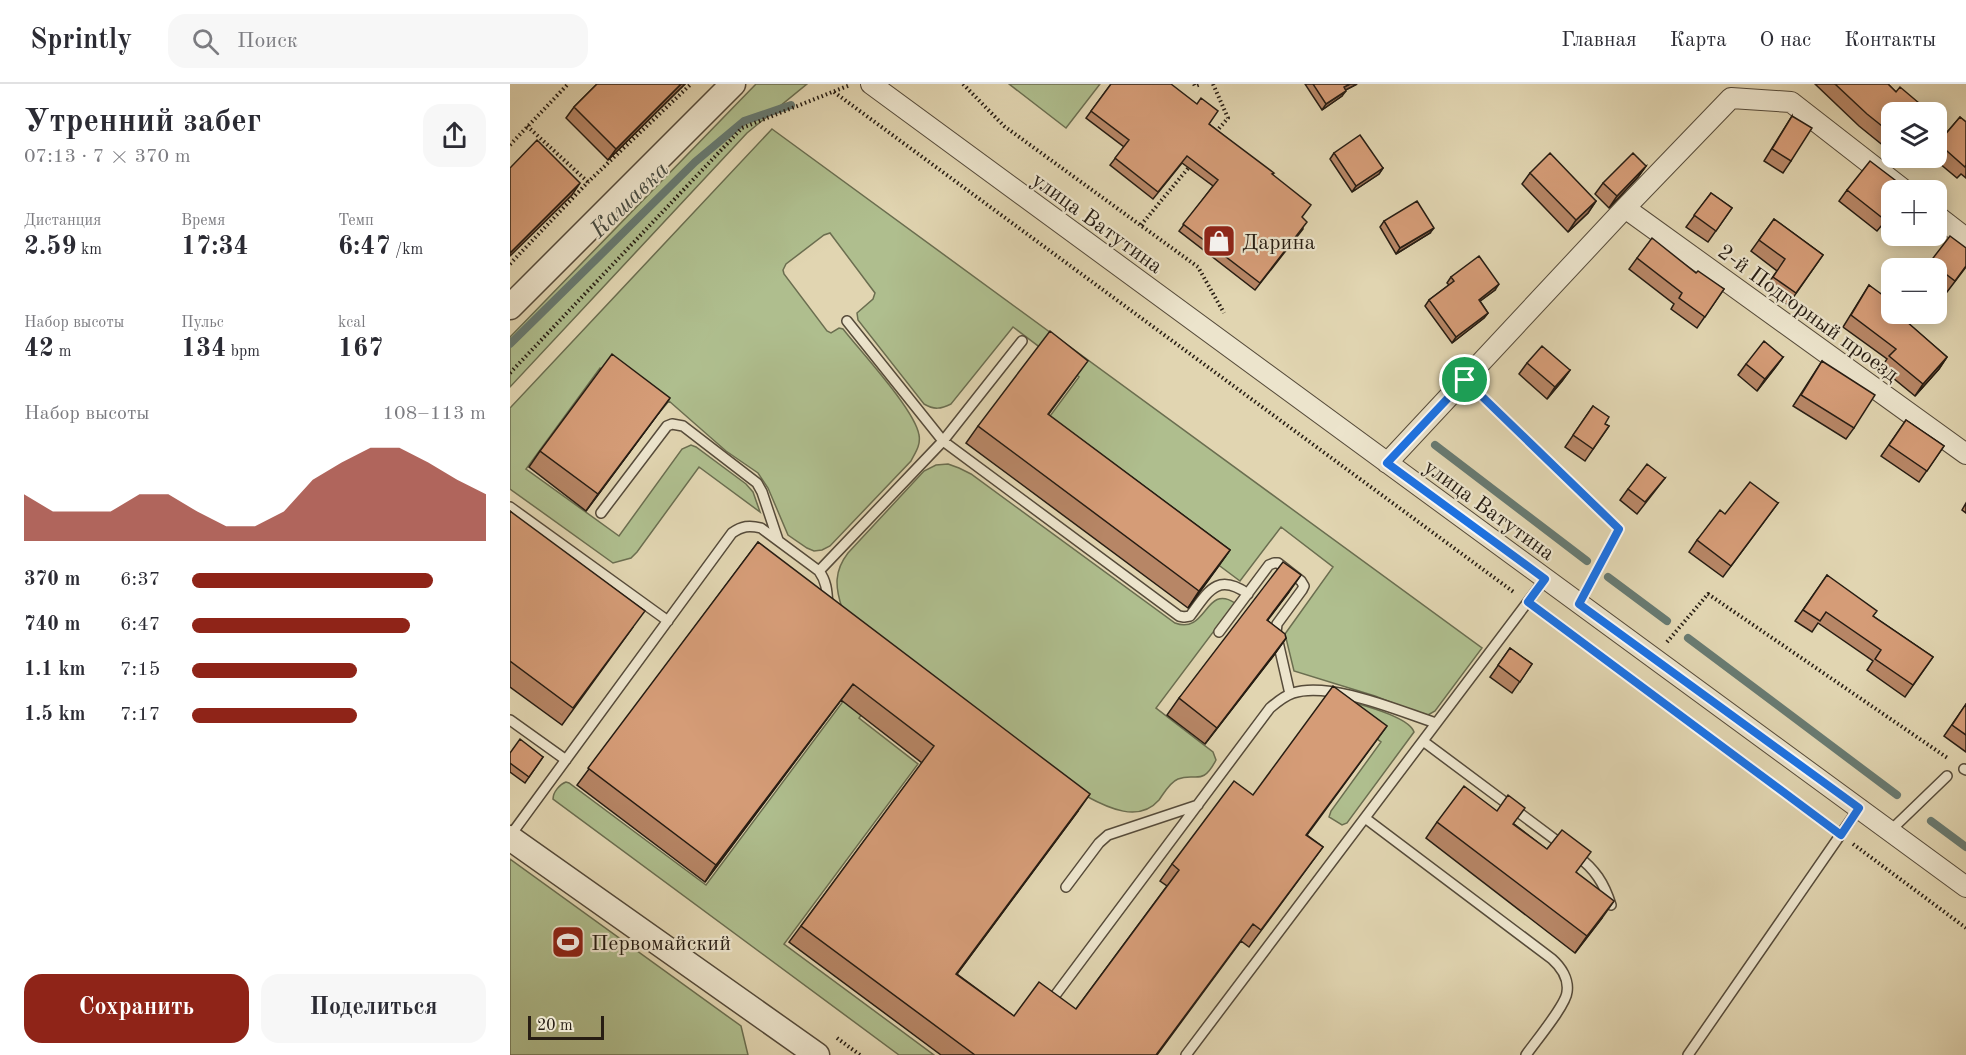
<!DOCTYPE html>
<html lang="ru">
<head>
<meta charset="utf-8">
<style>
  :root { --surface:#fff; --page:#f7f7f7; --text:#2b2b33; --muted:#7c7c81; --line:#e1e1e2; --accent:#8f2418 }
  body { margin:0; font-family:"Old Standard TT",serif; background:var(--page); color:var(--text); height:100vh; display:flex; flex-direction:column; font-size:22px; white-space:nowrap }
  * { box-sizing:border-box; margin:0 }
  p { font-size:20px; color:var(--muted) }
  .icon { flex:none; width:33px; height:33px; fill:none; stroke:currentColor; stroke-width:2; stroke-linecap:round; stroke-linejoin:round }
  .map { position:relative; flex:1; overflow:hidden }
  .panel { display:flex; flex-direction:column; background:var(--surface); width:510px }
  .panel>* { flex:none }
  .buttons { position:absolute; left:1371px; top:18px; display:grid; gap:12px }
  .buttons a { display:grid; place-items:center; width:66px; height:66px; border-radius:12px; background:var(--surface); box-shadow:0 3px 15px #0003; font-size:30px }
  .scale { position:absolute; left:18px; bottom:15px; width:76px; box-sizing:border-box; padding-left:6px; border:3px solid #271d13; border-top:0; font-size:16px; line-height:21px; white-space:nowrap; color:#271d13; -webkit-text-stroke:4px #ece4cc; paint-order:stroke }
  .pin { position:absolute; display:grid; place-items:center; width:51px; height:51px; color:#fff; margin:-26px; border:3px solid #fff; border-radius:50%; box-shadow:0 2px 6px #0007 }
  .round { display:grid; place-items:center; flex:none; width:63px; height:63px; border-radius:18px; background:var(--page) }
  .head { display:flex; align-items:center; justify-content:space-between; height:102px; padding:0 24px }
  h1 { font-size:33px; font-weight:700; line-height:45px }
  .metrics { display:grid; grid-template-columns:repeat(3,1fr); gap:9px; height:102px; padding:6px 24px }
  .metrics div { display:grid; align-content:center }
  .metrics b { font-size:26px; font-weight:700 }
  .metrics small { font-size:16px; font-weight:400 }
  .metrics p { font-size:16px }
  .chart { height:168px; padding:12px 24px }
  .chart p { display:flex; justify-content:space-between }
  .chart svg { width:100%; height:108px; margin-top:6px; fill:var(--accent); opacity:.7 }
  .button { display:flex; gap:12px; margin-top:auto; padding:12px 24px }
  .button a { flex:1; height:69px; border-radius:18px; background:var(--accent); color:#fff; font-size:24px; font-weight:700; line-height:69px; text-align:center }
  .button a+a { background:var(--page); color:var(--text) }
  ul { padding:0 24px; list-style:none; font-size:20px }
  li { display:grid; grid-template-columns:96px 72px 1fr; align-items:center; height:45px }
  li i { height:15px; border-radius:8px; background:var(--accent) }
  header { display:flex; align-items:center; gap:36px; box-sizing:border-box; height:84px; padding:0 30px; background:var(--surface); border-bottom:2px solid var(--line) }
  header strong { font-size:28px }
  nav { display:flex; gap:33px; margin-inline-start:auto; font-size:21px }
  .search { width:420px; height:54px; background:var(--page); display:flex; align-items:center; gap:15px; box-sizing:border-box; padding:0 21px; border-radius:18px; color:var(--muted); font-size:22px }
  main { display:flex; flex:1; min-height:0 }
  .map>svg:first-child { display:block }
  .green { fill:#afbe8e; stroke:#6b6e50; stroke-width:1.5 }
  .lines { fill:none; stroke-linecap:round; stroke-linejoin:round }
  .stream { stroke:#687a71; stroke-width:8 }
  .service-casing { stroke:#564b3a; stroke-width:12 }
  .minor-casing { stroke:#564b3a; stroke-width:22 }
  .tertiary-casing { stroke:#564b3a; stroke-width:27 }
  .path { stroke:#271d13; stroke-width:4; stroke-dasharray:1.5 3; stroke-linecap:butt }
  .service { stroke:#ece4cc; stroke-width:9 }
  .minor { stroke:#ece4cc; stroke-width:20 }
  .tertiary { stroke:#ece4cc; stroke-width:24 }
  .wall { fill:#b78666; stroke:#271d13; stroke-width:1.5 }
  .shaded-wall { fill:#956d53; stroke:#271d13; stroke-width:1.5 }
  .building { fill:#d59c77; stroke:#271d13; stroke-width:1.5 }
  .route-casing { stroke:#fff; stroke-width:12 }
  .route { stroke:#1a73e8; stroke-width:8 }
  .labels { text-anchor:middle; stroke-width:4.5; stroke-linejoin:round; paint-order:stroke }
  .street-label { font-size:22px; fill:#271d13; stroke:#ece4cc }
  .poi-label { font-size:22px; fill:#271d13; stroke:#ece4cc; text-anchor:start }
  .water-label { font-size:24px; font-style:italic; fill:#484c42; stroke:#ece4cc }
</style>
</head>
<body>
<header>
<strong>Sprintly</strong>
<div class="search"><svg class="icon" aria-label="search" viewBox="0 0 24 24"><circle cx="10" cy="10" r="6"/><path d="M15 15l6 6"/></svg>Поиск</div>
<nav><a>Главная</a><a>Карта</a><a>О нас</a><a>Контакты</a></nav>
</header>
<main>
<section class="panel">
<div class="head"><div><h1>Утренний забег</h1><p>07:13 · 7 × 370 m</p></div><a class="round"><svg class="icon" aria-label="share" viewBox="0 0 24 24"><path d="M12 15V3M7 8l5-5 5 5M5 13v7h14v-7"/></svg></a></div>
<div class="metrics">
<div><p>Дистанция</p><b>2.59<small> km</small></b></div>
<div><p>Время</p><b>17:34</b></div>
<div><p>Темп</p><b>6:47<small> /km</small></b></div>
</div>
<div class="metrics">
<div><p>Набор высоты</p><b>42<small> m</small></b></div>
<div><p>Пульс</p><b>134<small> bpm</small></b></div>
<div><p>kcal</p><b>167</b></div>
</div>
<div class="chart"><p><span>Набор высоты</span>108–113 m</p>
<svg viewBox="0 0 160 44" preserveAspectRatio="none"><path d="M0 44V25L10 32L20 32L30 32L40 25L50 25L60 32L70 38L80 38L90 32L100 19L110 12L120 6L130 6L140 12L150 19L160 25V44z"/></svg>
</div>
<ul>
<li><b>370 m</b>6:37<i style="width:82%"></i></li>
<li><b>740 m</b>6:47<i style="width:74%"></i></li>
<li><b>1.1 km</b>7:15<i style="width:56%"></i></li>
<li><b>1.5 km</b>7:17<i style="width:56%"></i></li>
</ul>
<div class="button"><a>Сохранить</a><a>Поделиться</a></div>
</section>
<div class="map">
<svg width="1456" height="971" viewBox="0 0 1456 971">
  <rect width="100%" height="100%" fill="#e1d5b1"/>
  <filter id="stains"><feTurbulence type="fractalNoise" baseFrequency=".00333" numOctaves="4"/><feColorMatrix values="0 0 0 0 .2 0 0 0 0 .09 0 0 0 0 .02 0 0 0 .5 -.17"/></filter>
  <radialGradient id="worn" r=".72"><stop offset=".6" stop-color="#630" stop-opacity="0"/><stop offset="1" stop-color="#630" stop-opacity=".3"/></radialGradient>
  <!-- green -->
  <path class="green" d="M246 0H297L237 49 0 303V253Z
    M499 0H590L556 44Z
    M262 45 972 564 925 627 918 631H913L865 612 784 587 775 550 823 483 771 443 730 497 529 347 569 293 503 243 441 320C431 325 424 326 414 320L348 236 347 229 363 215 365 209 320 149 314 151 276 180 273 186 274 190 317 247 321 249 329 244 333 245C351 268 405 326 409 351 411 361 405 369 401 377L320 462 312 466 304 467 297 464 278 451 258 404 248 389 216 367 159 317 149 329 90 284 16 385 109 452 172 365 181 361 186 363 236 400 243 408 250 428 189 383 127 468 121 474 103 479 0 405V324Z
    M438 380 449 384 461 390 665 539C697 551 695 499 725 519L646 624 703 668 706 676C692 703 686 688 668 695 660 698 654 709 649 716 629 739 598 724 576 712L332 524C325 503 324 487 338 469L414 387 426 381Z
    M340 608 358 622 349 634 408 680 274 860 424 971H389L43 715C43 708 50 700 56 698L59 699 196 801Z
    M830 615C846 619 899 632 904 648L837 739 832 741 819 733 821 727 871 658 823 622Z
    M0 775 231 942 238 971H0Z"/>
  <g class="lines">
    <!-- stream -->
    <path class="stream" d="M0 260 185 78 234 37 281 21
      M925 361 1077 477
      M1098 493 1157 537
      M1178 554 1387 711
      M1421 737 1456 763"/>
    <!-- service casing -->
    <g class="service-casing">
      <path id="service" d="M337 237 433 357 669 532 674 533 680 532C698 508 707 488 738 510
        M0 423 158 537
        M91 429 157 342 162 340 173 342 247 399 252 408 268 456
        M309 487 433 357 512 257
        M709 548 759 481 764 479H768L791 497 794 502 792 506 767 540 766 549 780 610
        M0 636 56 676
        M913 657 1055 763
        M1454 685 1456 686
        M855 734 1042 875C1051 883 1059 895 1057 908 1056 921 1025 958 1016 971
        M1380 747 1437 692
        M0 752 222 449C232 442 239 441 251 444L309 487C317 498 317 508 318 522
        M1066 771C1085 785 1094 799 1101 821
        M556 803 589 759 598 751 688 721
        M544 913 760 624C767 618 774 612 783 609 820 597 889 627 926 639
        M676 971 1035 495
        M1178 971 1349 724"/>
    </g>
    <!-- minor casing -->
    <g class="minor-casing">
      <path id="minor" d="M361 0 1456 803
        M1115 124 1456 370
        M1426 131 1456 154
        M877 379 1115 124 1221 14 1281 18 1394 106"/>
    </g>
    <!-- tertiary casing -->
    <g class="tertiary-casing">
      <path id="tertiary" d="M0 223 223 0
        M0 754 307 971"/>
    </g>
    <!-- path -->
    <path class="path" d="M453 0 494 42 688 183 714 229
      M684 0 685 2 691 0
      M703 0 718 34 706 48
      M324 8 1005 509
      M17 42 78 98
      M0 61 58 0
      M631 141 680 82
      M0 180 78 98 181 0
      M0 289 232 44 340 1
      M970 311 1109 445 1079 501
      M1030 527 1318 741
      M1157 558 1198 510 1439 675
      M1343 760 1456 844
      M327 954 350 971"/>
    <!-- service -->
    <use href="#service" class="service"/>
    <!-- minor -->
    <use href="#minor" class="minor"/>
    <!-- tertiary -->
    <use href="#tertiary" class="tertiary"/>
  </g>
  <!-- wall -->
  <path class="wall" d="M87 0H175L98 76 56 34 64 23Z
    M601 0 699 40 762 90 792 134 793 145 745 206 669 147 703 102 672 79 643 115 600 81 614 63 576 34Z
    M795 0H847L835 6 832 12 812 26Z
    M1305 0H1378L1386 8 1409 19 1403 28H1382V55L1375 63 1349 42Z
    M1282 32 1281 77 1273 89 1254 77Z
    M1450 33 1456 38V94L1451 90 1447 94 1423 74H1426V61Z
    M824 69 873 84 869 90 842 108 820 75Z
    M1136 82 1128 93 1099 124 1085 110 1093 99Z
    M1020 89 1086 117 1078 129 1058 148 1012 100Z
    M1337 106 1382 129 1367 147 1329 117Z
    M1201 109 1222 124 1198 158 1176 143Z
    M1264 135 1313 171 1278 221 1255 204 1267 187 1241 167Z
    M874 137 920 149 886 170 870 143Z
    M1456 164V183L1437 208 1426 201V184H1415L1420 178Z
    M1127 174 1186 189 1214 205 1187 244 1161 225 1164 220 1119 185Z
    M941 193 985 206 970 217 978 229 974 234 942 259 915 222 919 216 939 201 937 199Z
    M1359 201 1387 230 1437 273 1429 285 1405 312 1371 284 1377 275 1333 243Z
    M1273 273 1247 307 1228 291 1236 280Z
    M1312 277 1344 344 1336 355 1283 322Z
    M1017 279 1060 286 1052 297 1037 315 1009 290Z
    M566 293 538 331 720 466 678 524 456 359 468 342Z
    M1083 322 1095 340 1099 342 1075 377 1055 363Z
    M148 330 76 427 19 383 30 367Z
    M1396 336 1434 362 1409 398 1371 372Z
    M1155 394 1127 430 1110 416 1118 405Z
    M1268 419 1213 493 1179 468 1187 456 1215 430Z
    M1456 419V429L1452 426Z
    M0 427 123 543 52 641 0 603Z
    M248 458 568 727 447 890 504 932 566 925 657 802 650 797 662 780 743 711 877 642 797 751 813 763 739 863 731 857 647 971H431L279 858 412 679 331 616 195 798 67 701Z
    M1317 491 1363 532 1423 573 1395 613 1357 586 1363 577 1308 539 1302 548 1285 537Z
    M779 508 757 536 776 554 764 571 695 660 657 631 669 614Z
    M1000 564 1022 580 1002 609 980 593Z
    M1456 620V668L1434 652Z
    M0 669 33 673 15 699 0 688Z
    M927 738 1004 740 1066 788 1092 834 1065 869 916 754Z"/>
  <!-- shaded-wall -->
  <path class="shaded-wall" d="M171 0H175L98 76 106 65Z
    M840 0H847L830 9 834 3Z
    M836 7 832 12 812 26 816 20Z
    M1136 82 1128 93 1099 124 1107 112Z
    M873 84 869 90 842 108 846 102Z
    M70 99 62 111 0 172V169Z
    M1086 117 1078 129 1058 148 1066 136Z
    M924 144 920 149 886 170 890 164Z
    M989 200 985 206 965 221 969 216Z
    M978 229 974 234 942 259 946 253Z
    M1273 273 1265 284 1247 307 1255 295Z
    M1437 273 1429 285 1405 312 1413 300Z
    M1060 286 1052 297 1037 315 1045 303Z
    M160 314 148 330 76 427 88 410Z
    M720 466 708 483 678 524 689 507Z
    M791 491 779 508 745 553 757 536Z
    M776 554 764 571 695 660 707 644Z
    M343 600 331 616 195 798 206 781Z
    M580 710 568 727 435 906 446 890Z
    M1104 817 1092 834 1065 869 1077 852Z"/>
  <!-- building -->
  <path class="building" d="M87 0H171L106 65 64 23Z
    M601 0H661L687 20 691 14 708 27 699 40 764 89 762 90 801 121 792 133 797 138 750 199 673 140 708 96 677 72 648 108 605 74 619 56 581 27Z
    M803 0H840L834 3 836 7 816 20Z
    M1325 0H1378L1386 8 1390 3 1409 19 1402 28H1382V50L1357 30Z
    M1282 32 1302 44 1281 77 1262 65Z
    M1450 33 1456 38V81L1455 83 1428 59Z
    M850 51 873 84 846 102 824 69Z
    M27 56 70 99 0 169V84Z
    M1040 69 1086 117 1066 136 1020 89Z
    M1123 69 1136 82 1107 112 1093 99Z
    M1360 77 1398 106H1382V128L1375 136 1337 106Z
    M1201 109 1222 124 1206 147 1184 131Z
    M907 117 924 144 890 164 874 137Z
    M1264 135 1313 171 1286 209 1263 193 1275 175 1249 156Z
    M1440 152 1456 164V182L1445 197 1420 178Z
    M1142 154 1186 189 1188 187 1214 205 1195 233 1169 214 1172 209 1127 174Z
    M969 172 989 200 969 216 978 229 946 253 919 216 944 197 941 193Z
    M1359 201 1382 218V230H1388L1437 273 1413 300 1379 272 1386 265 1341 231Z
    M540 247 578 277 538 330 720 466 689 507 468 342Z
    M1254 257 1273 273 1255 295 1236 280Z
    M1032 262 1060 286 1045 303 1017 279Z
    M102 270 160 314 88 410 30 367Z
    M1312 277 1365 311 1344 344 1291 311Z
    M1083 322 1099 333 1095 340 1099 342 1083 365 1063 351Z
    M1396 336 1434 362 1417 387 1379 361Z
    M1137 380 1155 394 1135 418 1118 405Z
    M1240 398 1268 419 1221 482 1187 456 1210 426 1215 430Z
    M0 427 135 527 63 624 0 577Z
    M248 458 580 710 446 890 504 932 529 898 566 925 669 786 662 780 724 697 743 711 823 602 877 642 796 751 813 763 751 846 743 840 646 971H465L291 842 424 662 343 600 206 781 78 684Z
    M773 478 791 491 757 536 775 550 776 554 707 644 669 614Z
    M1317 491 1367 527 1363 532 1423 573 1403 601 1365 575 1371 566 1316 528 1310 537 1293 526Z
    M1000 564 1022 580 1010 598 988 581Z
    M1456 620V651L1442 641Z
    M10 655 33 673 19 693 0 679V669Z
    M954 702 987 727 998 711 1015 724 1003 740 1037 765 1052 746 1081 768 1066 788 1104 817 1077 852 927 738Z"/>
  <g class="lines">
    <!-- route casing -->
    <g class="route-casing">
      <path id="route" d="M955 296 1109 445 1069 520 1349 724 1331 751 1018 518 1035 495 877 379Z"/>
    </g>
    <!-- route -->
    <use href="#route" class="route"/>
  </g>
  <!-- icons -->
  <defs>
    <g id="shop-square" transform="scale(1.725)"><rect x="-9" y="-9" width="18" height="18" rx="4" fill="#8f2418" stroke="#ece4cc"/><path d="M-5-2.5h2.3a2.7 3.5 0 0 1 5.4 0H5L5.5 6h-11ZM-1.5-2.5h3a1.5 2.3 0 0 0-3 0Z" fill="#fff"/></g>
    <g id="stadium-square" transform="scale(1.725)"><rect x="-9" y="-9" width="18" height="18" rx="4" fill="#8f2418" stroke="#ece4cc"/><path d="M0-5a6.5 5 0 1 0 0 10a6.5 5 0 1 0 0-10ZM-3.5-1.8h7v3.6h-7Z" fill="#fff"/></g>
  </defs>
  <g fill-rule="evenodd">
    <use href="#shop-square" x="709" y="157"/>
    <use href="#stadium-square" x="58" y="858"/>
  </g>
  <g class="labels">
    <!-- street labels -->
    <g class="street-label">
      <text transform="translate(588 138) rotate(36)" y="8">улица Ватутина</text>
      <text transform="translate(1299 228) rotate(36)" y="8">2-й Подгорный проезд</text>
      <text transform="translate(980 425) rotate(36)" y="8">улица Ватутина</text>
    </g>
    <!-- poi labels -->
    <g class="poi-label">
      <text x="732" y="165">Дарина</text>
      <text x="81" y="866">Первомайский</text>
    </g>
    <!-- water labels -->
    <g class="water-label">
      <text transform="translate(119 115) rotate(-44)" y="8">Кашавка</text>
    </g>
  </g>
  <rect width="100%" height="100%" filter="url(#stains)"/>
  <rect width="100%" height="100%" fill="url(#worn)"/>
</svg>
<div class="buttons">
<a><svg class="icon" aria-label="layers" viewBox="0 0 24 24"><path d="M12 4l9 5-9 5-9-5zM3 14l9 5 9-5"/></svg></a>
<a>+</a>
<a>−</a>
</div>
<div class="scale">20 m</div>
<div class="pin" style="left:955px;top:296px;background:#1e9e55"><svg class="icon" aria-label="arrive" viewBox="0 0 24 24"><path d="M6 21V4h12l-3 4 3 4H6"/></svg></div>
</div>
</main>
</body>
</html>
